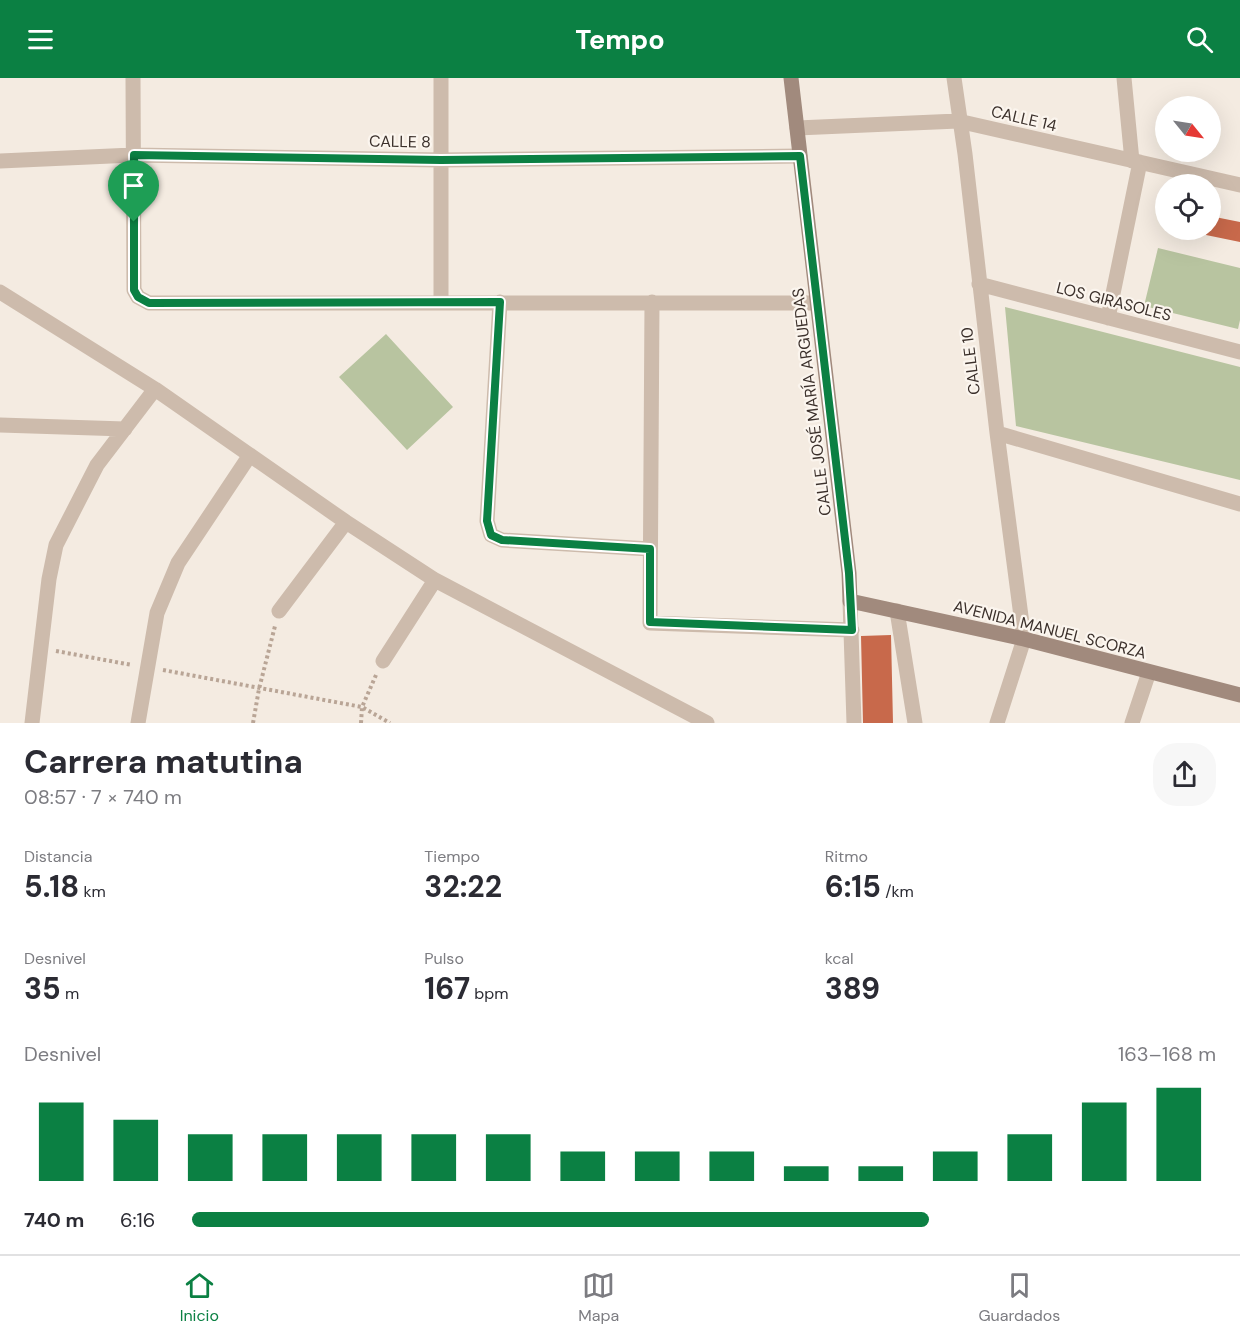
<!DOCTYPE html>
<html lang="es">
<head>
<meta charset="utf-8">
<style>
  :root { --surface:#fff; --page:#f7f7f7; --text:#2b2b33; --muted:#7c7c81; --line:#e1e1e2; --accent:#0b8043 }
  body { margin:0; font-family:"DM Sans",sans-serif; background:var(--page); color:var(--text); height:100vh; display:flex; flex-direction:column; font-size:22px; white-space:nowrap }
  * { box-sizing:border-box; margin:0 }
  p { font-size:20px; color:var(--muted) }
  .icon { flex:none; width:33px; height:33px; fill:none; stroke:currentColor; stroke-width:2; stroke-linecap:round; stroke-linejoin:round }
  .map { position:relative; height:645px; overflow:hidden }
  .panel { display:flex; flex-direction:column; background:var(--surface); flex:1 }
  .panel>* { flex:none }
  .needle { width:39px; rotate:120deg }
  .buttons { position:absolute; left:1155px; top:18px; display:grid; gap:12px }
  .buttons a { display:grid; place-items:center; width:66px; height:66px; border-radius:50%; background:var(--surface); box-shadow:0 6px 24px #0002; font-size:30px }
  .pin { position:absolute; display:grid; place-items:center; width:51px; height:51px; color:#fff; margin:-62px -26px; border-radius:50% 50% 50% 0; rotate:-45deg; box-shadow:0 0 6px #0007 }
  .pin .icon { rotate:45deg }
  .round { display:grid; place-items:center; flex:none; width:63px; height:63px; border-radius:24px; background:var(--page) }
  .headline { display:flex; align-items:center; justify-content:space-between; height:102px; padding:0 24px }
  h1 { font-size:33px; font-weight:700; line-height:45px }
  .metrics { display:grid; grid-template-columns:repeat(3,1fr); gap:9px; height:102px; padding:6px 24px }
  .metrics div { display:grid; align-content:center }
  .metrics b { font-size:30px; font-weight:700 }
  .metrics small { font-size:16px; font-weight:400 }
  .metrics p { font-size:16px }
  .chart { height:168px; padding:12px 24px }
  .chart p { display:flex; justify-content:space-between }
  .chart svg { width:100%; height:108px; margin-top:6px; stroke:var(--accent); stroke-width:6 }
  ul { padding:0 24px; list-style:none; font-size:20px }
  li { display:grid; grid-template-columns:96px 72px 1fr; align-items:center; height:45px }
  li i { height:15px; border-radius:8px; background:var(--accent) }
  header { display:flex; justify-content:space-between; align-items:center; height:78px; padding:0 24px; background:var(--accent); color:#fff; font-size:27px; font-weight:700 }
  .dock { display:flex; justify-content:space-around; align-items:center; height:84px; border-top:2px solid var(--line); background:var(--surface); font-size:16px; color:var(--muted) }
  .dock a { display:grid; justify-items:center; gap:3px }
  .dock .on { color:var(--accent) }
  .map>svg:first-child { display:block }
  .green { fill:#b8c4a0 }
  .building { fill:#c8694b }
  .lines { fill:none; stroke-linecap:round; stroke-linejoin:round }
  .path { stroke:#b9a596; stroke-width:4; stroke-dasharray:3 3; stroke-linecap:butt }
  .street { stroke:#cdbbac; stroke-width:15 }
  .secondary { stroke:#a18a7d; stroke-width:15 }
  .route-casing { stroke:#fff; stroke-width:12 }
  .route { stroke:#0b8043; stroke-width:8 }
  .labels { text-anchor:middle; stroke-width:4.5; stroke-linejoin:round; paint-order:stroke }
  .street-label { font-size:16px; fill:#3b302b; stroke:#fbf5ee }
</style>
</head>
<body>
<header><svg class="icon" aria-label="menu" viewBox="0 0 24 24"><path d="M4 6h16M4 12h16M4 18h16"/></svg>Tempo<svg class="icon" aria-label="search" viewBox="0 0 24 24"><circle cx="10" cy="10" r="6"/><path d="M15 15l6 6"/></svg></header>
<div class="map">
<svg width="1240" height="645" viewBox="0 0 1240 645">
  <rect width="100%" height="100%" fill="#f4ebe1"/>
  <!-- green -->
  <path class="green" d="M1158 170 1240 190V242L1238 251 1144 228Z
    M1005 229 1240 289V402L1016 348Z
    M386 256 453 329 407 372 339 299Z"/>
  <!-- building -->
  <path class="building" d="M1210 138 1240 144V164L1206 157 1207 152H1210Z
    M891 557 893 645H863L861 558Z"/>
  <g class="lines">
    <!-- path -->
    <path class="path" d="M56 573 132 587
      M163 592 362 629 390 645
      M253 645 259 611 275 548
      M361 645 362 629 376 597"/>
    <!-- street -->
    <path class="street" d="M133 0 134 212 138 219 149 225H817
      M441 0V224
      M954 0 965 76 997 355 1024 561 997 645
      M1124 0 1132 83
      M797 50 958 43 1240 107
      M0 83 133 77 441 82 800 78
      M979 206 1240 274
      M0 214 155 311 346 444 435 502 707 645
      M500 224 487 443 491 457 502 462 650 471
      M652 224 650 545 852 552
      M1108 240 1140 84
      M0 347 125 351
      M997 355 1240 426
      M850 523 854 645
      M279 533 346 444
      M897 533 915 645
      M383 583 435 502
      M32 645 49 501 56 467 97 387 155 311
      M138 645 157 535 178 485 250 377
      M1132 645 1149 594"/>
    <!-- secondary -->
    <path class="secondary" d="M791 0 849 495 850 523 1024 561 1240 617"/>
  </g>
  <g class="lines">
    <!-- route casing -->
    <g class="route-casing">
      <path id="route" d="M134 77 441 82 800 78 849 495 852 552 650 544V471L502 462 491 457 487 443 500 224 149 225 138 219 134 212Z"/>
    </g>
    <!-- route -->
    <use href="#route" class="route"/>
  </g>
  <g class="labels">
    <!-- street labels -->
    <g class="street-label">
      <text transform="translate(1024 40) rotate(13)" y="6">CALLE 14</text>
      <text transform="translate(400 63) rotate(1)" y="6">CALLE 8</text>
      <text transform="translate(1114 223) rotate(14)" y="6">LOS GIRASOLES</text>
      <text transform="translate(970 283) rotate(-97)" y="6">CALLE 10</text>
      <text transform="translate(811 324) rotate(-97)" y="6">CALLE JOSÉ MARÍA ARGUEDAS</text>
      <text transform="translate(1050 551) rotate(14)" y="6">AVENIDA MANUEL SCORZA</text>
    </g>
  </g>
</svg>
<div class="buttons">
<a><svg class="needle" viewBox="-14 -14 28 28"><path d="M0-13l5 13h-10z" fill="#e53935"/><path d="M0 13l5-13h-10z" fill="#7c7c81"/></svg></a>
<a><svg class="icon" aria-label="locate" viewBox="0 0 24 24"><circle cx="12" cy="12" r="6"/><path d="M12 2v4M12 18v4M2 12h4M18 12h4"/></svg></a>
</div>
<div class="pin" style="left:134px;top:144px;background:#1e9e55"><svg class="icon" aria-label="arrive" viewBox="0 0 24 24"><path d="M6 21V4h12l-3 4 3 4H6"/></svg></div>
</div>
<section class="panel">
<div class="headline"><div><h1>Carrera matutina</h1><p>08:57 · 7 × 740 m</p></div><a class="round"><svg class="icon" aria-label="share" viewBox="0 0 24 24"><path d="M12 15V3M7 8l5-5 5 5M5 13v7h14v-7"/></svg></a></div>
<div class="metrics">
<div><p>Distancia</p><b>5.18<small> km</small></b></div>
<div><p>Tiempo</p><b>32:22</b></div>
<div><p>Ritmo</p><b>6:15<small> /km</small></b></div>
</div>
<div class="metrics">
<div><p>Desnivel</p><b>35<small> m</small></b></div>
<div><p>Pulso</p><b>167<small> bpm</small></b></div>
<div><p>kcal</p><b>389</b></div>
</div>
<div class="chart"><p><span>Desnivel</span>163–168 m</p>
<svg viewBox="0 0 160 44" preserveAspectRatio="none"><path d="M5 44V12M15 44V19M25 44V25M35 44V25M45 44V25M55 44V25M65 44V25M75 44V32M85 44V32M95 44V32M105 44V38M115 44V38M125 44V32M135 44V25M145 44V12M155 44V6"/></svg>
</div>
<ul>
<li><b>740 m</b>6:16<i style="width:72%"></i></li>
</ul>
</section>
<nav class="dock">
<a class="on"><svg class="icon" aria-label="home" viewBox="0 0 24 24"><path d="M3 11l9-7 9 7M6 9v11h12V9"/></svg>Inicio</a>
<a><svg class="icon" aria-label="map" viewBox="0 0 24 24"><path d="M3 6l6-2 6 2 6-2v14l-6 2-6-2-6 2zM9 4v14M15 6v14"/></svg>Mapa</a>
<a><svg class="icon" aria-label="saved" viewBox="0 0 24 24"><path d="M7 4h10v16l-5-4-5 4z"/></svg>Guardados</a>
</nav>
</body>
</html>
